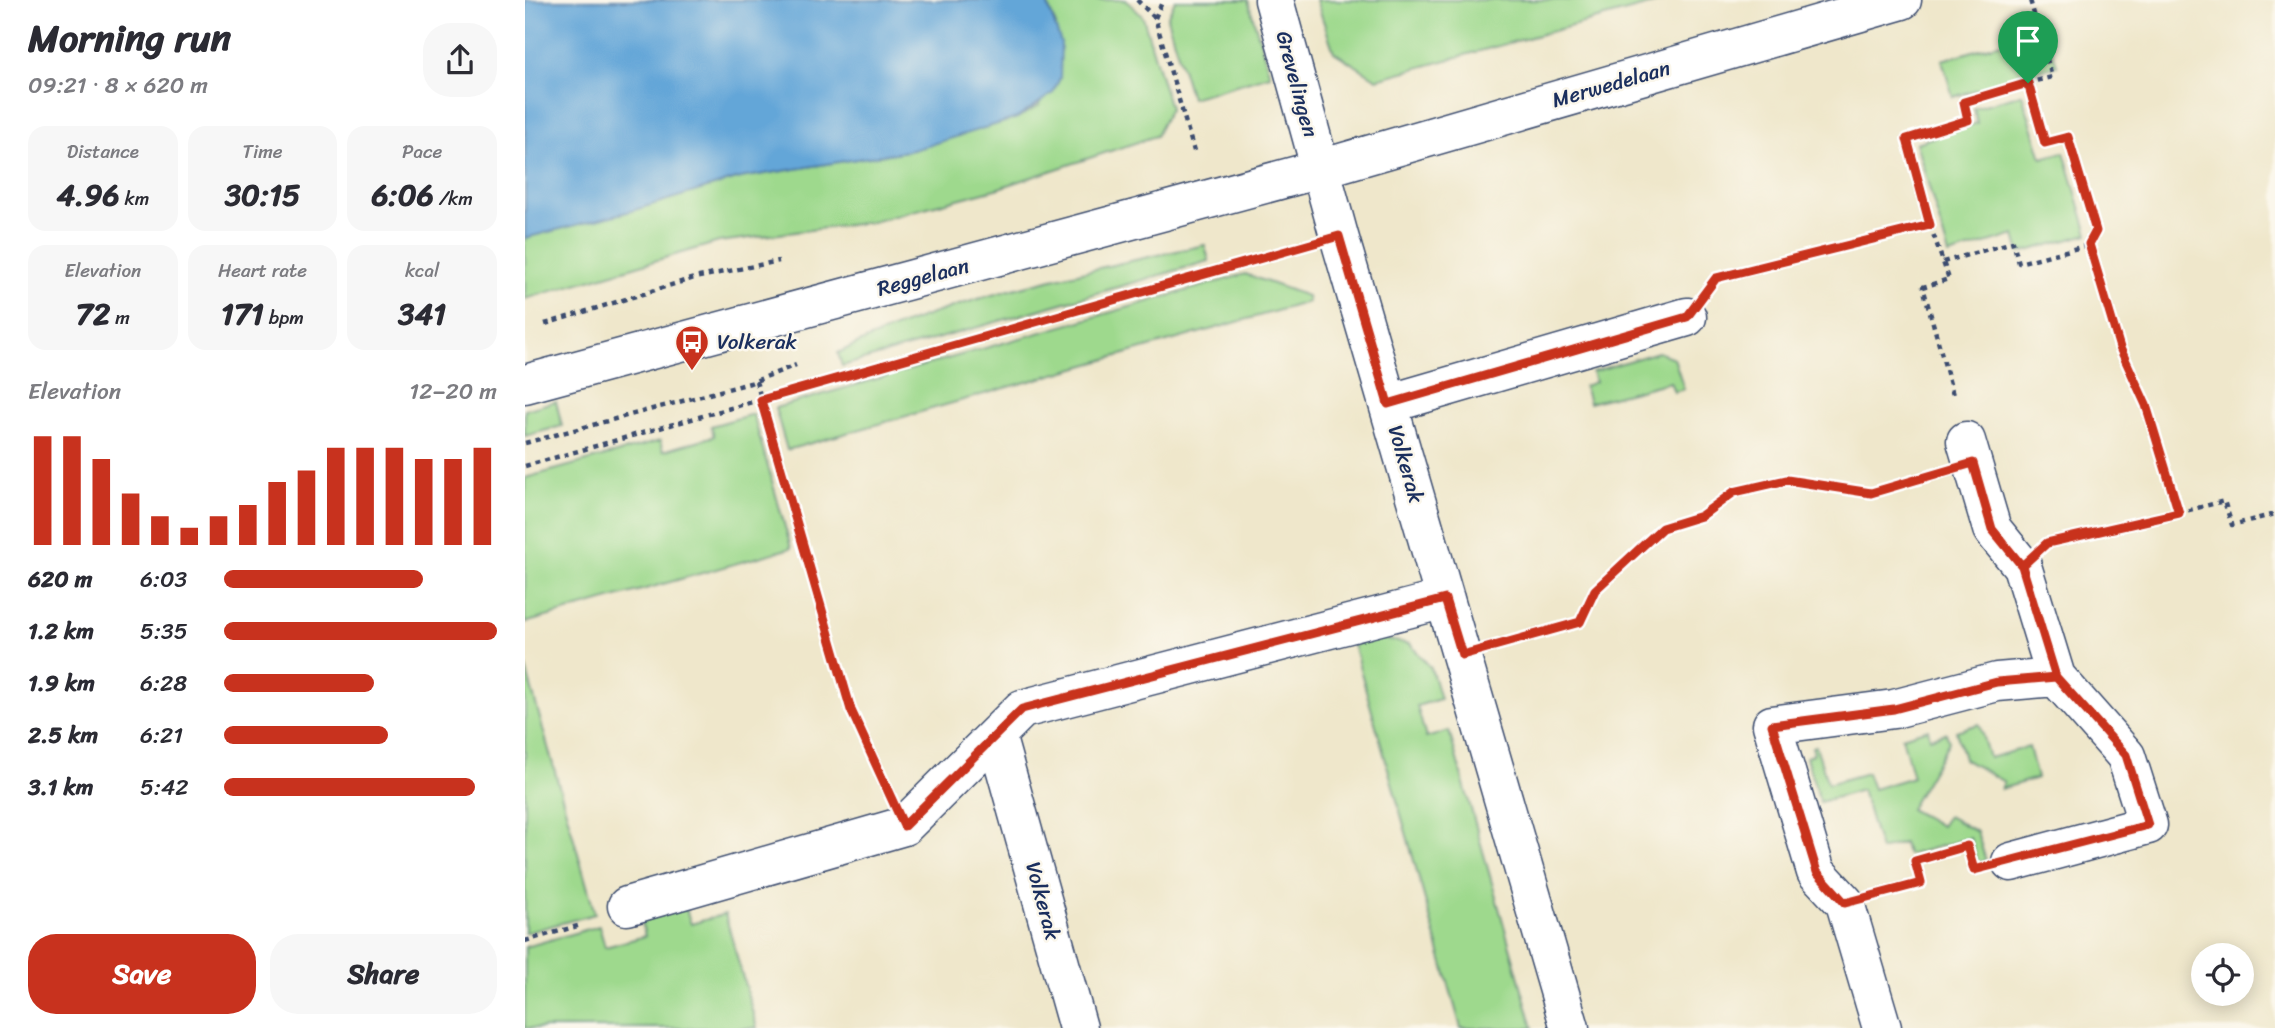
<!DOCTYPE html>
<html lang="en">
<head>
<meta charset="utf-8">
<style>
  :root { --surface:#fff; --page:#f7f7f7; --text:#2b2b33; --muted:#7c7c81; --accent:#c8321e }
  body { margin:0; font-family:Sriracha,sans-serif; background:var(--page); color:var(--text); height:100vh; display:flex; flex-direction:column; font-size:26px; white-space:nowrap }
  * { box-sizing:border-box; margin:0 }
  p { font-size:23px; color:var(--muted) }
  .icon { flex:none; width:38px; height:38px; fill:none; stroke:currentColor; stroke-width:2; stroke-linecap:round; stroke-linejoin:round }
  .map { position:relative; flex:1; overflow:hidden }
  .details { display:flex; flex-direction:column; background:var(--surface); width:525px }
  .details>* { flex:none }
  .fabs { position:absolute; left:1666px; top:943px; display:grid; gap:14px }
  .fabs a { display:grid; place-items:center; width:63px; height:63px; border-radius:50%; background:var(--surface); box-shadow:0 4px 18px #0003; font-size:35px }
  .pin { position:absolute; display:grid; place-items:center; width:60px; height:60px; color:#fff; margin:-72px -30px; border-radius:50% 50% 50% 0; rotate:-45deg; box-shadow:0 0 7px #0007 }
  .pin .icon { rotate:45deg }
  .round { display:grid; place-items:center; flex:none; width:74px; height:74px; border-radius:28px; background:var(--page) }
  .head { display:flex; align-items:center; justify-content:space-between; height:119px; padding:0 28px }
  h1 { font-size:38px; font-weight:800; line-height:52px }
  .stats { display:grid; grid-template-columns:repeat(3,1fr); gap:10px; height:119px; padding:7px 28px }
  .stats div { display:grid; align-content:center; border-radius:18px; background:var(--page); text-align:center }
  .stats b { font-size:30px; font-weight:800 }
  .stats small { font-size:19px; font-weight:400 }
  .stats p { font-size:19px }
  .chart { height:196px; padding:14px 28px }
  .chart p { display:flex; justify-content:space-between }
  .chart svg { width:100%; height:126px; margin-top:7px; stroke:var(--accent); stroke-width:6 }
  .button { display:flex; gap:14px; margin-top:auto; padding:14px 28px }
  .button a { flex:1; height:80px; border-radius:28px; background:var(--accent); color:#fff; font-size:28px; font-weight:800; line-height:80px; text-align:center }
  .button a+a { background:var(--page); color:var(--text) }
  ul { padding:0 28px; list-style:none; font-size:23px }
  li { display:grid; grid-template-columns:112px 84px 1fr; align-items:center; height:52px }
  li i { height:18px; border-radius:9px; background:var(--accent) }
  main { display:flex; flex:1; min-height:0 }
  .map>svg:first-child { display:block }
  .green { fill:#9ed98d; stroke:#5c8476; stroke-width:2 }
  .water { fill:#63a6d8; stroke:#3f6a9b; stroke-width:2 }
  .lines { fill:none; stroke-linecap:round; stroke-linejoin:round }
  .minor-casing { stroke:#3b4b6e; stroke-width:41 }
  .tertiary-casing { stroke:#3b4b6e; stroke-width:41 }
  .path { stroke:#3b4b6e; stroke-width:4.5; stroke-dasharray:5 5; stroke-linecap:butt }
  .minor { stroke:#fff; stroke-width:38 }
  .tertiary { stroke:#fff; stroke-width:38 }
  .route-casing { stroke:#fff; stroke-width:14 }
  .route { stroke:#c8321e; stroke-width:9 }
  .labels { text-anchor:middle; stroke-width:5; stroke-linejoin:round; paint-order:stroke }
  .street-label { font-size:21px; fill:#1b2f5e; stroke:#fbf7ec }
  .poi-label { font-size:21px; fill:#1b2f5e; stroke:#fbf7ec; text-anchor:start }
</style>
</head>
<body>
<main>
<section class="details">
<div class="head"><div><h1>Morning run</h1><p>09:21 · 8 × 620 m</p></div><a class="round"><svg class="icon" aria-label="share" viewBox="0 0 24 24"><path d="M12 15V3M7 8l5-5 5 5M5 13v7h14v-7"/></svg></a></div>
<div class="stats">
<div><p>Distance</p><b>4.96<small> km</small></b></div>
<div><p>Time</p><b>30:15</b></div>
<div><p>Pace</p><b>6:06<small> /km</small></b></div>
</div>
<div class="stats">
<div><p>Elevation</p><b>72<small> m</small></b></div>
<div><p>Heart rate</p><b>171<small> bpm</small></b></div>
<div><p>kcal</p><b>341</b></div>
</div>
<div class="chart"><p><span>Elevation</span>12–20 m</p>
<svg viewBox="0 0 160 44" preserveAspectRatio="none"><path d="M5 44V6M15 44V6M25 44V14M35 44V26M45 44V34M55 44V38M65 44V34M75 44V30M85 44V22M95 44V18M105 44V10M115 44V10M125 44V10M135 44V14M145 44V14M155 44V10"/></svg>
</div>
<ul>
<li><b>620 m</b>6:03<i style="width:73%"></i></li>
<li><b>1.2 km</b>5:35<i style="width:100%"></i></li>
<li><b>1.9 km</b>6:28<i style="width:55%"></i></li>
<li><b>2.5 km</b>6:21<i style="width:60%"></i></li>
<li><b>3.1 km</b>5:42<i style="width:92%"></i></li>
</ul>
<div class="button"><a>Save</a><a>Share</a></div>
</section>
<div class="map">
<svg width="1750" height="1028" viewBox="0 0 1750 1028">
  <rect width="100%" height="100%" fill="#fbf7ec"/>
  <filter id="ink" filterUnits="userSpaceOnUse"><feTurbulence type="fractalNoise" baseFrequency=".0143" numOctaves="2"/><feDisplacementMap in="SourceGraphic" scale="14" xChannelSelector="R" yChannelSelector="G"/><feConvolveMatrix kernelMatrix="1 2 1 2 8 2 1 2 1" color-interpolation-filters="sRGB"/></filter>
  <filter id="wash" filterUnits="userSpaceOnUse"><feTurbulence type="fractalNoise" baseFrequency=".00686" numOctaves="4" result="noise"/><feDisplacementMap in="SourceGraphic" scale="28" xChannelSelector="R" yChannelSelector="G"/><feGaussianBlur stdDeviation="1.57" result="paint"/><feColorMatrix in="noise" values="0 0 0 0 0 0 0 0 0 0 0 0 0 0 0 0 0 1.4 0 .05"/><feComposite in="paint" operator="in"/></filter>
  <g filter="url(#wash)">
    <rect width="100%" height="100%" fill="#efe7cb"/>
    <!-- green -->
    <path class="green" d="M521 0H601L618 17 645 108 631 136 474 188 347 222 194 242 0 299V238L106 211 215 178 388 150 492 118 514 106 531 25Z
      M650 0H723L745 75 666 98 642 18Z
      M791 0H1142L852 79 809 52Z
      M1521 30 1532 65 1428 97 1417 60Z
      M1497 94 1517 158 1539 152 1563 234 1495 253 1490 235 1424 255 1391 143 1452 123 1449 108Z
      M680 245 684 261 317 366 313 353C428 296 555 272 680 245Z
      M720 274 782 296 783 302 262 450 250 408Z
      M1133 352 1149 358 1159 389 1149 392 1145 382 1064 403 1059 386 1070 382 1067 372Z
      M31 401 37 426 0 436V410Z
      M228 414 266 548 0 623V478L135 441 138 451 189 436 186 426Z
      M853 638 885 644 906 668 915 699 892 706 901 738 924 731 1008 1028H936L828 644Z
      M0 665 70 914 0 933Z
      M1454 724 1464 758 1504 747 1512 778 1476 789 1479 782 1439 759 1431 731Z
      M1403 729 1405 738 1421 733 1424 742 1385 809 1416 826 1423 816 1452 832 1461 861 1453 862 1445 838 1383 855 1378 843 1355 850 1337 790 1295 802 1281 757 1289 754 1287 747 1291 746 1303 784 1342 773 1348 789 1388 777 1377 737Z
      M159 904 166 924 200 914 232 1028H0V947L74 926 80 947 120 936 115 915Z"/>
    <!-- water -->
    <path class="water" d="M0 0H521L536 43 535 78 528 93 492 118 388 150 215 178 106 211 0 238Z"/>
  </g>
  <g filter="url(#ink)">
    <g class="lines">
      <!-- minor casing -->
      <g class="minor-casing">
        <path id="minor" d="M749 0 814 236 1045 1028
          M863 404 1162 317
          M1441 441 1467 529 1497 566 1531 677
          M471 735 553 1028
          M102 906 379 826 497 709 920 599
          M1357 1028 1320 903 1291 872 1247 725 1369 709 1472 682 1531 677 1601 756 1623 825 1486 862"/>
      </g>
      <!-- tertiary casing -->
      <g class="tertiary-casing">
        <path id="tertiary" d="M0 384 795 169 1377 0"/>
      </g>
      <!-- path -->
      <path class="path" d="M612 0 630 18 669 151
        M630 18 638 0
        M1502 83 1527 77 1505 0
        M1405 225 1382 139 1443 119 1439 102 1502 83 1520 143 1543 137 1571 231 1564 245
        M1418 262 1488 242 1494 263 1564 245 1595 348 1621 405 1653 513 1699 501 1707 525 1750 514
        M1192 278 1405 225 1424 279 1398 287 1428 395
        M20 324 169 278 254 261
        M231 381 325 710 357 778
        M0 443 225 383 271 365
        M0 466 766 250
        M1538 539 1653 513
        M984 642 1055 622 1070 590 1137 528 1176 516 1208 492 1262 480 1346 493 1400 477
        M1368 890 1396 883 1389 861 1440 847
        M0 941 56 925"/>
      <!-- minor -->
      <use href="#minor" class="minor"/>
      <!-- tertiary -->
      <use href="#tertiary" class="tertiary"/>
    </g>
  </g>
  <g class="lines" filter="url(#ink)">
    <!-- route casing -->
    <g class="route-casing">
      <path id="route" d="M1503 83 1439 102 1443 120 1382 139 1405 225 1191 278 1162 317 863 404 814 236 236 400 326 710 379 826 497 709 920 599 937 655 1055 622 1070 590 1137 528 1176 516 1209 492 1262 480 1346 493 1448 463 1467 529 1497 566 1531 677 1601 755 1623 825 1449 870 1442 846 1390 861 1396 883 1320 903 1292 872 1247 725 1369 709 1472 682 1531 677 1497 566 1522 543 1654 513 1621 405 1595 348 1564 244 1571 231 1543 137 1520 143 1503 83"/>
    </g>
    <!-- route -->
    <use href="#route" class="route"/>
  </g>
  <!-- icons -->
  <defs>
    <g id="bus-pin" transform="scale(1.75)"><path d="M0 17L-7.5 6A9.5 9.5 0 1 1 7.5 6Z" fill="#c8321e" stroke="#fbf7ec"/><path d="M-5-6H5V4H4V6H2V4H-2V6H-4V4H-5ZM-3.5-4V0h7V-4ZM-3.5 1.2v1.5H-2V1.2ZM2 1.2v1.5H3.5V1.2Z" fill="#fff"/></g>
  </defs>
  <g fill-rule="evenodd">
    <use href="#bus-pin" x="167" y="342"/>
  </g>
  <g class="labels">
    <!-- street labels -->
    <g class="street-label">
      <text transform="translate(772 84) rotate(75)" y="7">Grevelingen</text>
      <text transform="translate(1086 84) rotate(-16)" y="7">Merwedelaan</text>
      <text transform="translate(398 277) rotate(-15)" y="7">Reggelaan</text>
      <text transform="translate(881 464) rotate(74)" y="7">Volkerak</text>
      <text transform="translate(518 901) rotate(75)" y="7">Volkerak</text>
    </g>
    <!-- poi labels -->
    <g class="poi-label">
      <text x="192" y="349">Volkerak</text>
    </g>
  </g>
</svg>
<div class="fabs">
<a><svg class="icon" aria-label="locate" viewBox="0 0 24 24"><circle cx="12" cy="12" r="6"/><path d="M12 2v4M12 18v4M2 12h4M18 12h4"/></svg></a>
</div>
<div class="pin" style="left:1503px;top:83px;background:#1e9e55"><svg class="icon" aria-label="arrive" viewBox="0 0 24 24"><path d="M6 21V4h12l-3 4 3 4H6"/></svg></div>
</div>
</main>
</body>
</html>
